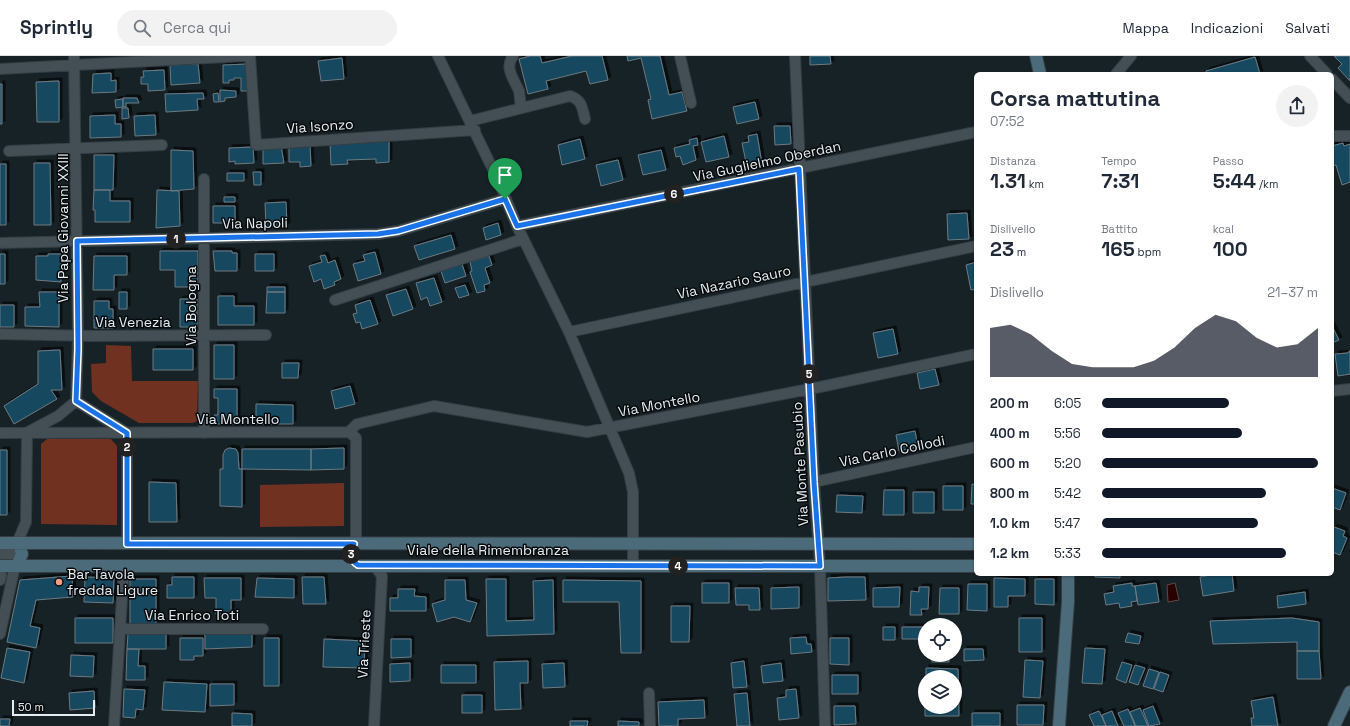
<!DOCTYPE html>
<html lang="it">
<head>
<meta charset="utf-8">
<style>
  :root { --surface:#fff; --page:#f2f2f3; --text:#1f2937; --muted:#747a83; --line:#e0e1e3; --accent:#111827 }
  body { margin:0; font-family:"Space Grotesk",sans-serif; background:var(--page); color:var(--text); height:100vh; display:flex; flex-direction:column; font-size:15px; white-space:nowrap }
  * { box-sizing:border-box; margin:0 }
  p { font-size:13px; color:var(--muted) }
  .icon { flex:none; width:22px; height:22px; fill:none; stroke:currentColor; stroke-width:2; stroke-linecap:round; stroke-linejoin:round }
  .map { position:relative; flex:1; overflow:hidden }
  .sheet { position:absolute; left:974px; top:16px; width:360px; height:504px; display:flex; flex-direction:column; background:var(--surface); border-radius:6px; box-shadow:0 1px 3px #0004 }
  .sheet>* { flex:none }
  .buttons { position:absolute; left:918px; top:562px; display:grid; gap:8px }
  .buttons a { display:grid; place-items:center; width:44px; height:44px; border-radius:50%; background:var(--surface); box-shadow:0 1px 3px #0004; font-size:20px }
  .scale { position:absolute; left:12px; bottom:10px; width:83px; box-sizing:border-box; padding-left:4px; border:2px solid #e6edf1; border-top:0; font-size:11px; line-height:14px; white-space:nowrap; color:#e6edf1; -webkit-text-stroke:3px #060a0d; paint-order:stroke }
  .pin { position:absolute; display:grid; place-items:center; width:34px; height:34px; color:#fff; margin:-41px -17px; border-radius:50% 50% 50% 0; rotate:-45deg; box-shadow:0 0 4px #0007 }
  .pin .icon { rotate:45deg }
  .km { position:absolute; width:20px; height:20px; margin:-10px; border-radius:50%; background:#222; color:#fff; font-size:11px; line-height:20px; text-align:center }
  .round { display:grid; place-items:center; flex:none; width:42px; height:42px; border-radius:21px; background:var(--page) }
  .headline { display:flex; align-items:center; justify-content:space-between; height:68px; padding:0 16px }
  h1 { font-size:22px; font-weight:700; line-height:30px }
  .metrics { display:grid; grid-template-columns:repeat(3,1fr); gap:6px; height:68px; padding:4px 16px }
  .metrics div { display:grid; align-content:center }
  .metrics b { font-size:20px; font-weight:700 }
  .metrics small { font-size:11px; font-weight:400 }
  .metrics p { font-size:11px }
  .chart { height:112px; padding:8px 16px }
  .chart p { display:flex; justify-content:space-between }
  .chart svg { width:100%; height:72px; margin-top:4px; fill:var(--accent); opacity:.7 }
  ul { padding:0 16px; list-style:none; font-size:13px }
  li { display:grid; grid-template-columns:64px 48px 1fr; align-items:center; height:30px }
  li i { height:10px; border-radius:5px; background:var(--accent) }
  header { display:flex; align-items:center; gap:24px; box-sizing:border-box; height:56px; padding:0 20px; background:var(--surface); border-bottom:1px solid var(--line) }
  header strong { font-size:19px }
  nav { display:flex; gap:22px; margin-inline-start:auto; font-size:14px }
  .search { width:280px; height:36px; background:var(--page); display:flex; align-items:center; gap:10px; box-sizing:border-box; padding:0 14px; border-radius:22px; color:var(--muted); font-size:15px }
  .map>svg:first-child { display:block }
  .green { fill:#713121 }
  .water { fill:#280200; stroke:#614848 }
  .building { fill:#124861; stroke:#6e7a81; filter:url(#shadow) }
  .lines { fill:none; stroke-linecap:round; stroke-linejoin:round }
  .street-casing { stroke:#353d42; stroke-width:12 }
  .secondary-casing { stroke:#353d42; stroke-width:14 }
  .street { stroke:#434f55; stroke-width:10 }
  .secondary { stroke:#4b6a7a; stroke-width:12 }
  .route-casing { stroke:#fff; stroke-width:8 }
  .route { stroke:#1a73e8; stroke-width:5 }
  .poi-dot { fill:#f49e88; stroke:#060a0d; stroke-width:1.5 }
  .labels { text-anchor:middle; stroke-width:3; stroke-linejoin:round; paint-order:stroke }
  .street-label { font-size:14px; fill:#e6edf1; stroke:#060a0d }
  .poi-label { font-size:14px; fill:#e6edf1; stroke:#060a0d; text-anchor:start }
</style>
</head>
<body>
<header>
<strong>Sprintly</strong>
<div class="search"><svg class="icon" aria-label="search" viewBox="0 0 24 24"><circle cx="10" cy="10" r="6"/><path d="M15 15l6 6"/></svg>Cerca qui</div>
<nav><a>Mappa</a><a>Indicazioni</a><a>Salvati</a></nav>
</header>
<div class="map">
<svg width="1350" height="670" viewBox="0 0 1350 670">
  <defs>
    <filter id="shadow"><feDropShadow dx="3" dy="-3" stdDeviation="0" flood-color="#0009"/></filter>
  </defs>
  <rect width="100%" height="100%" fill="#172227"/>
  <!-- green -->
  <path class="green" d="M106 289 131 290 132 325H198L197 365 193 367H139L101 345 92 336 91 308 106 307Z
    M47 383H111L117 390V469L41 468V388Z
    M344 427V470L260 471V429Z"/>
  <!-- water -->
  <path class="water" d="M1175 527 1179 544 1168 546 1167 529Z"/>
  <!-- building -->
  <path class="building" d="M530 0H540L542 7 572 0H602L608 24 590 28 586 15 546 25 548 33 528 38 519 3Z
    M627 0H660L669 39 682 36 687 55 652 63 648 44 651 43 641 2 628 5Z
    M810 0H830L831 8 810 9Z
    M1334 0H1350V25L1338 12 1342 8Z
    M1255 1 1260 18H1207L1206 15Z
    M342 2 344 23 321 25 318 5Z
    M198 8 200 27 171 29 170 9Z
    M249 8 250 35H241V22H234V24H229V27H223V9Z
    M164 14 165 34 148 35V28H141V21H144L143 15Z
    M111 17V25L116 24V36L92 37 93 18Z
    M59 25V66H37L36 26Z
    M0 28H2V68H0Z
    M220 34 236 35V41L225 42V45L220 46Z
    M203 37 204 43H197L198 54 166 56 165 38Z
    M218 37 219 46H214L213 38Z
    M123 42H137L139 47H126V51H123Z
    M123 43V51L116 52 115 44Z
    M755 46 759 63 737 68 733 51Z
    M122 52H128L129 62 122 63Z
    M115 59V68H121V81L90 82V60Z
    M155 59 156 79 135 80 134 60Z
    M774 70H790L791 88 775 89Z
    M757 78 762 108 747 111 742 87 749 86 748 80Z
    M724 80 729 101 706 106 701 86Z
    M697 82 698 89 693 90 696 104 683 109 680 100 676 101 674 92 690 88 689 84Z
    M580 83 585 103 562 109 558 89Z
    M389 85V106L376 107V103L347 104 348 108 331 109 330 88Z
    M1343 87 1344 90 1350 88V126L1342 129 1336 109 1332 110V90Z
    M310 89 311 110 300 111V106H289V90Z
    M281 90 284 107 263 108V91Z
    M253 91 254 107 235 108V105L229 106V92Z
    M171 94 193 95 194 133 171 135Z
    M661 94 666 114 643 119 638 99Z
    M94 99H114L113 134H94Z
    M618 104 623 124 601 130 596 109Z
    M34 107H50L51 169H34Z
    M0 108H6V169H0Z
    M253 116H261V129H254Z
    M227 117H244V125H227Z
    M94 134H110V145H130V166H95V154H93Z
    M157 134 179 135 180 170 156 172Z
    M224 141H235V146H224Z
    M286 146 287 170H266L265 147Z
    M213 150H235V167H213Z
    M967 157 969 183 948 184 947 158Z
    M498 167 501 179 486 184 483 172Z
    M451 179 455 193 419 204 414 190Z
    M160 195H198V231H175V214H160Z
    M213 195H232V197H237V215H215Z
    M375 196 381 218 358 225 353 208 365 205 363 199Z
    M0 198H5V228H0Z
    M48 198H61V226L36 224V200H48Z
    M255 198H274V215H255Z
    M325 199 328 207 335 204 341 223 334 226 335 229 324 233 321 223 314 226 309 210 322 206 320 200Z
    M94 200H127V219H114V234H93Z
    M489 200 492 209 485 212 490 227 484 229 485 235 477 237 470 216 472 215 470 206Z
    M976 206V233L971 234 966 209Z
    M462 208 466 220 445 227 441 215Z
    M434 222 442 246 430 250 427 241 421 244 416 227Z
    M465 229 469 239 459 242 455 232Z
    M267 231H285V236H267Z
    M406 233 413 253 393 260 386 239Z
    M39 236H59V271L25 270V251H40Z
    M119 236H127V253H119Z
    M267 236H285V257H266Z
    M218 240H234V250H254V269H218Z
    M180 243H197V271H180Z
    M370 244 378 268 362 273 360 266 356 267 353 258 357 257 355 249Z
    M94 245H109V253H113V272H94Z
    M0 249H14V271H0Z
    M1332 270 1339 284 1332 287Z
    M893 273 898 298 878 302 873 277Z
    M214 289H234V323H214Z
    M153 293H193V314H153Z
    M60 294 62 334H51L57 343 14 368 4 350 38 328V295Z
    M1350 294V318L1338 320 1335 298 1348 297Z
    M282 307H299L298 322H282Z
    M935 313 939 329 920 333 917 317Z
    M350 330 355 348 335 353 331 335Z
    M214 333H237V368H215L214 359H218V342H214Z
    M256 348 293 349V368H256Z
    M915 375 918 391 899 395 896 379Z
    M229 392 236 393 238 397 239 413H242V451L220 450V413H223V399L225 394Z
    M344 392V413L311 414V393Z
    M242 393H311V414L242 413Z
    M0 394H7V459H0Z
    M149 426 176 427 177 466H149Z
    M972 428 976 429V448H971Z
    M943 430H963V454H943Z
    M1332 432 1346 437 1340 454 1332 451Z
    M884 434H904V459H883Z
    M913 436H934V457H913Z
    M837 439 863 440 862 457 836 456Z
    M1334 471 1345 475 1343 480 1347 482 1340 499 1332 496V476Z
    M1095 518H1120V522L1095 521Z
    M1217 518H1232L1234 535 1203 540 1200 521Z
    M72 520 73 541 36 544 30 570 40 572 36 592 7 586 20 524Z
    M85 521 114 522 113 547 84 546Z
    M172 521H194V542H167V529H172Z
    M302 521H324L326 548H303Z
    M846 521H865L866 544 828 545V522Z
    M204 522H241V544H231V558H216V542H205Z
    M257 522 294 523V542L255 541Z
    M994 522 1025 523V540H1008V551H994Z
    M130 523H156V568H130Z
    M486 523H506V565L534 564 533 525 553 524 554 578 487 580Z
    M1035 523H1054V549L1035 548Z
    M445 524H465L466 544 477 547 470 566 454 561 437 566 432 548 445 544Z
    M563 524 641 525V597H621L619 546H563Z
    M702 527H729V547H702Z
    M1132 527V530H1135L1137 545 1131 546 1132 550 1120 552 1119 547 1106 549 1104 538 1114 536 1113 530Z
    M1156 527 1159 546 1138 549 1135 530Z
    M968 528H987V555L967 554Z
    M799 531V552L771 553V532Z
    M900 531 899 551H873V532Z
    M919 531H929L928 553H921L922 559H910L911 535 919 536Z
    M735 532H759L760 554H749V549H736Z
    M940 532H959V558H939Z
    M398 533H415L414 540 426 541V555H390V542H398Z
    M1305 536 1306 548 1278 552 1277 540Z
    M671 550H690L689 586H671Z
    M75 562H113V587H75Z
    M1019 562H1042V596H1019Z
    M1292 562 1319 566V595H1297V586L1213 588 1210 565Z
    M883 571H895V584H883Z
    M902 571H925V583H902Z
    M252 576V591L205 593V578Z
    M1128 577 1141 580 1139 588 1125 586Z
    M128 578H166V593H127Z
    M806 581 807 588H811L812 596 791 598 790 582Z
    M180 582H203V600H194V604H180Z
    M264 582H279V630H264Z
    M830 582H849V609L830 608Z
    M324 583 365 585 364 612 323 611Z
    M391 583H411V601L391 602Z
    M7 592 30 596 24 627 1 622Z
    M1085 592 1105 593 1102 628 1082 627Z
    M127 593H139L138 610H145V624H126Z
    M964 593H983L984 604 964 605Z
    M1297 595H1319L1321 623H1297Z
    M71 599 94 600 93 621 70 620Z
    M932 599H949V606H932Z
    M1025 604 1043 605 1040 642 1023 641Z
    M528 605V627H520L521 653 495 654 494 606Z
    M744 605 747 631 733 632 731 607Z
    M1122 606 1132 609 1126 627 1116 623Z
    M410 607V625L390 626V608Z
    M564 607 565 631 543 632 542 608Z
    M781 607 783 625 763 627 761 610Z
    M441 609H476V627H441Z
    M1135 609 1145 612 1138 629 1129 626Z
    M926 612 958 613 959 660H925V651H955V621H926Z
    M1149 613 1159 616 1153 633 1143 630Z
    M1160 616 1169 619 1163 636 1154 633Z
    M832 619H858V638H832Z
    M164 626 207 628 205 656 162 654Z
    M210 628H234V649L210 650Z
    M124 633 145 634 143 654 136 653 135 662 123 661Z
    M796 633 799 662 779 664 777 642 786 641V634Z
    M94 635 95 652 70 654 69 637Z
    M747 637 750 670H737L734 638Z
    M462 639H482V657H462Z
    M1273 641 1278 670H1252L1251 662H1254L1251 645Z
    M704 644 705 662 678 663V670H659L658 646Z
    M1017 649H1044L1043 669H1017Z
    M834 650H855L856 668 834 669Z
    M1153 650 1160 668 1149 670 1143 654Z
    M1140 652 1148 670H1136L1130 656Z
    M1128 653 1135 670H1124L1118 657Z
    M1099 655 1106 670H1094L1089 659Z
    M1112 655 1118 670H1106L1102 659Z
    M232 657 252 658V670H232Z
    M972 657H1000V670H972Z
    M0 663H10L9 670H0Z
    M570 665H588L587 670H570Z
    M618 665 639 666V670H618Z"/>
  <g class="lines">
    <!-- street casing -->
    <g class="street-casing">
      <path id="street" d="M74 0 78 279 76 345
        M250 0 256 89 475 74
        M438 0 498 124 517 170 569 276 629 417 633 436V509
        M513 0C504 12 514 23 519 35 520 40 520 46 521 51
        M680 0 691 47
        M795 0 814 426 820 510 825 670
        M1310 0 1327 18
        M0 13 245 0
        M1116 18 1131 0
        M1332 23 1350 42
        M470 65 570 40C582 44 582 51 585 63
        M1332 80H1350
        M9 95 162 89
        M517 170 976 76
        M0 187 378 178 398 175 505 143
        M335 244 523 183
        M569 276 976 190
        M0 278 93 280 266 279
        M1332 335 1350 333
        M28 376 58 360 76 345 127 377
        M349 376 357 368 434 350 587 376 820 331 976 298
        M0 377 349 376 356 382V488
        M127 377V487
        M204 377V123
        M814 426 976 391
        M17 487 26 466 27 377
        M0 498H16
        M0 524 1 519
        M121 573H263
        M0 578 15 510
        M649 637 650 670
        M114 670 124 510
        M374 670 382 520 374 509"/>
    </g>
    <!-- secondary casing -->
    <g class="secondary-casing">
      <path id="secondary" d="M1036 0 1040 18
        M0 487 976 488
        M0 510H976
        M17 510 22 498 19 487
        M1059 670 1068 546V518
        M1334 670 1350 636"/>
    </g>
    <!-- street -->
    <use href="#street" class="street"/>
    <!-- secondary -->
    <use href="#secondary" class="secondary"/>
  </g>
  <g class="lines">
    <!-- route casing -->
    <g class="route-casing">
      <path id="route" d="M799 113 814 426 820 510 358 509C350 504 349 496 354 488H127V377L76 345 78 293 77 185 378 178 398 175 505 143 517 170Z"/>
    </g>
    <!-- route -->
    <use href="#route" class="route"/>
  </g>
  <!-- markers -->
  <circle class="poi-dot" cx="59" cy="526" r="4"/>
  <g class="labels">
    <!-- street labels -->
    <g class="street-label">
      <text transform="translate(320 70) rotate(-4)" y="5">Via Isonzo</text>
      <text transform="translate(767 105) rotate(-12)" y="5">Via Guglielmo Oberdan</text>
      <text transform="translate(255 167) rotate(-1)" y="5">Via Napoli</text>
      <text transform="translate(63 172) rotate(-90)" y="5">Via Papa Giovanni XXIII</text>
      <text transform="translate(734 226) rotate(-12)" y="5">Via Nazario Sauro</text>
      <text transform="translate(191 250) rotate(-90)" y="5">Via Bologna</text>
      <text x="133" y="271">Via Venezia</text>
      <text transform="translate(659 348) rotate(-11)" y="5">Via Montello</text>
      <text x="238" y="368">Via Montello</text>
      <text transform="translate(892 395) rotate(-12)" y="5">Via Carlo Collodi</text>
      <text transform="translate(800 408) rotate(-93)" y="5">Via Monte Pasubio</text>
      <text x="488" y="499">Viale della Rimembranza</text>
      <text x="192" y="564">Via Enrico Toti</text>
      <text transform="translate(364 588) rotate(-87)" y="5">Via Trieste</text>
    </g>
    <!-- poi labels -->
    <g class="poi-label">
      <text x="67" y="523">Bar Tavola<tspan x="67" dy="16">fredda Ligure</tspan></text>
    </g>
  </g>
</svg>
<div class="buttons">
<a><svg class="icon" aria-label="locate" viewBox="0 0 24 24"><circle cx="12" cy="12" r="6"/><path d="M12 2v4M12 18v4M2 12h4M18 12h4"/></svg></a>
<a><svg class="icon" aria-label="layers" viewBox="0 0 24 24"><path d="M12 4l9 5-9 5-9-5zM3 14l9 5 9-5"/></svg></a>
</div>
<div class="scale">50 m</div>
<div class="pin" style="left:505px;top:143px;background:#1e9e55"><svg class="icon" aria-label="arrive" viewBox="0 0 24 24"><path d="M6 21V4h12l-3 4 3 4H6"/></svg></div>
<b class="km" style="left:176px;top:183px">1</b>
<b class="km" style="left:127px;top:391px">2</b>
<b class="km" style="left:351px;top:498px">3</b>
<b class="km" style="left:678px;top:510px">4</b>
<b class="km" style="left:809px;top:318px">5</b>
<b class="km" style="left:674px;top:138px">6</b>
<section class="sheet">
<div class="headline"><div><h1>Corsa mattutina</h1><p>07:52</p></div><a class="round"><svg class="icon" aria-label="share" viewBox="0 0 24 24"><path d="M12 15V3M7 8l5-5 5 5M5 13v7h14v-7"/></svg></a></div>
<div class="metrics">
<div><p>Distanza</p><b>1.31<small> km</small></b></div>
<div><p>Tempo</p><b>7:31</b></div>
<div><p>Passo</p><b>5:44<small> /km</small></b></div>
</div>
<div class="metrics">
<div><p>Dislivello</p><b>23<small> m</small></b></div>
<div><p>Battito</p><b>165<small> bpm</small></b></div>
<div><p>kcal</p><b>100</b></div>
</div>
<div class="chart"><p><span>Dislivello</span>21–37 m</p>
<svg viewBox="0 0 160 44" preserveAspectRatio="none"><path d="M0 44V14L10 12L20 18L30 28L40 36L50 38L60 38L70 38L80 34L90 26L100 14L110 6L120 10L130 20L140 26L150 24L160 14V44z"/></svg>
</div>
<ul>
<li><b>200 m</b>6:05<i style="width:59%"></i></li>
<li><b>400 m</b>5:56<i style="width:65%"></i></li>
<li><b>600 m</b>5:20<i style="width:100%"></i></li>
<li><b>800 m</b>5:42<i style="width:76%"></i></li>
<li><b>1.0 km</b>5:47<i style="width:72%"></i></li>
<li><b>1.2 km</b>5:33<i style="width:85%"></i></li>
</ul>
</section>
</div>
</body>
</html>
